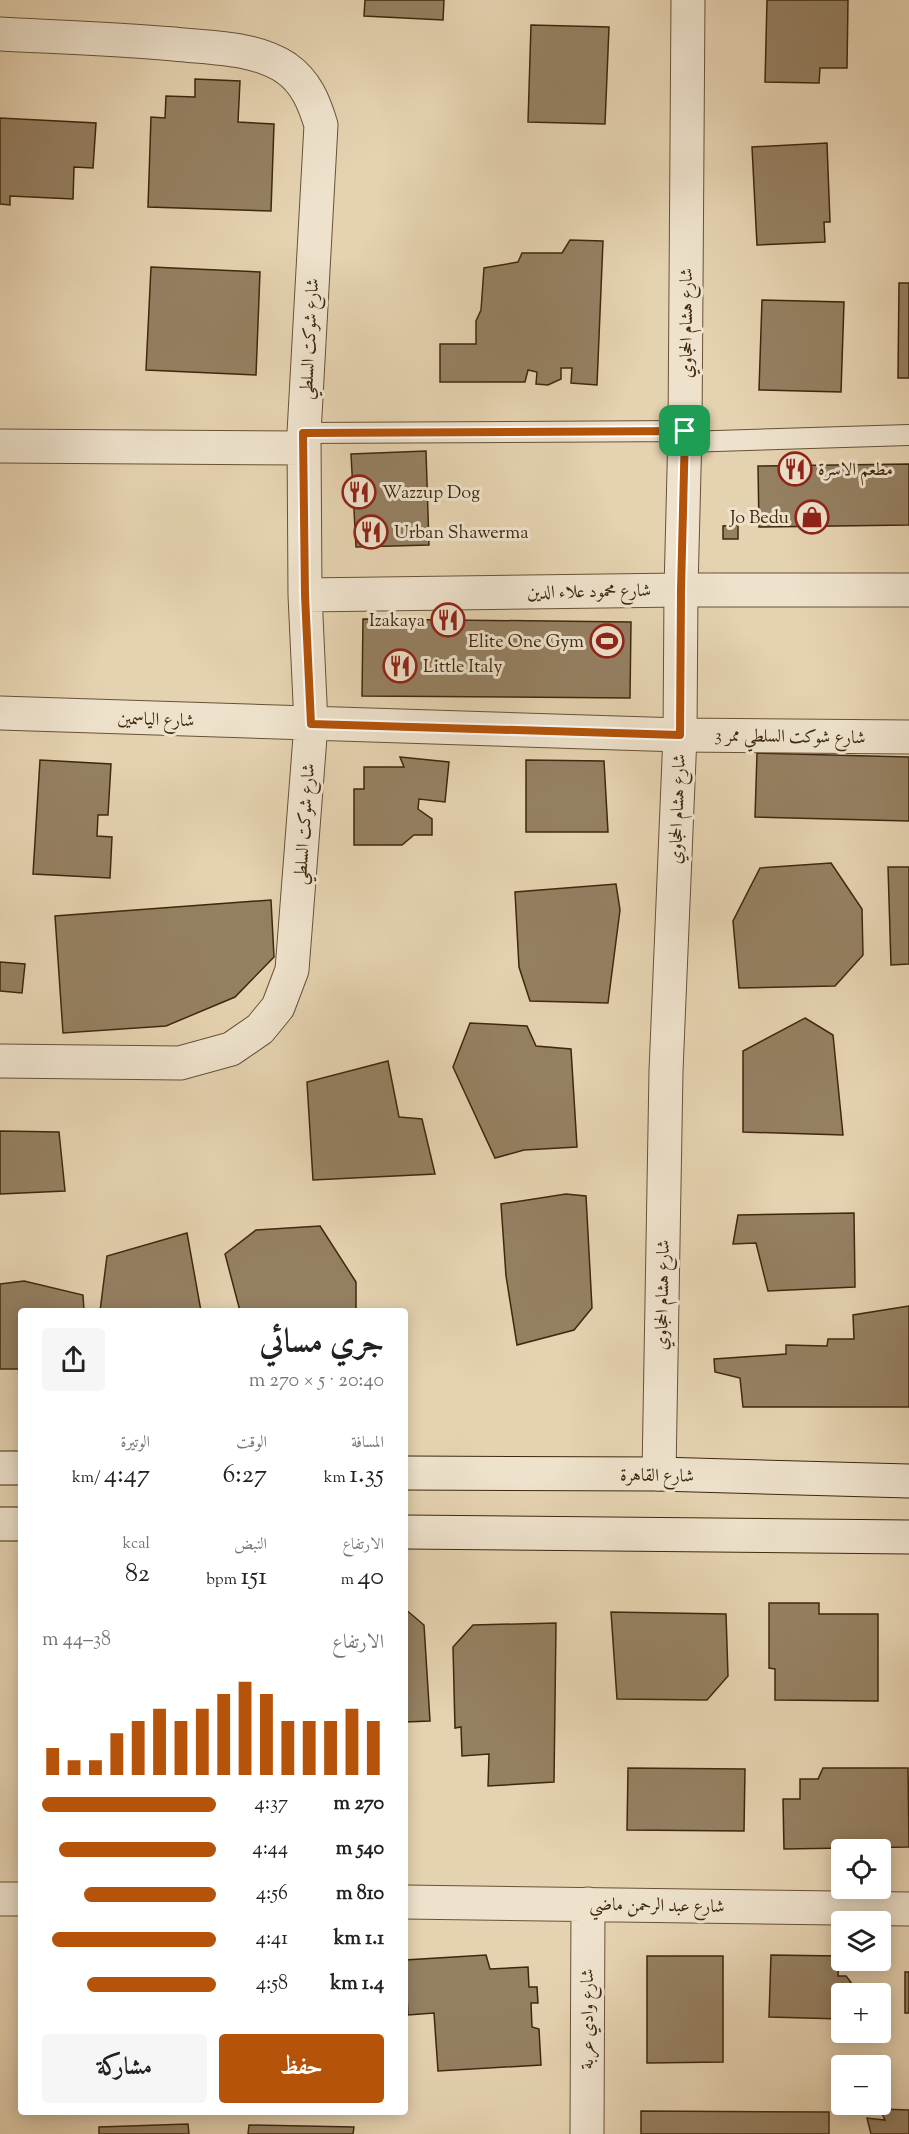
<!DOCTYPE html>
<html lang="ar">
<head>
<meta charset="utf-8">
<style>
  :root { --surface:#fff; --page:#f6f6f6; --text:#222; --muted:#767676; --accent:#b45309 }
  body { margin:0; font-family:"Sorts Mill Goudy",Amiri,serif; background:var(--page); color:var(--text); direction:rtl; height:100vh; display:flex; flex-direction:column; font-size:22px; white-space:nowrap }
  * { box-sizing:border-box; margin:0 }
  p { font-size:20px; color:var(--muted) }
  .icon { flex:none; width:33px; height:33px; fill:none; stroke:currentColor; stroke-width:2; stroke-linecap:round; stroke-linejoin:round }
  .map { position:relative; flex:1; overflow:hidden; direction:ltr }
  .sheet { position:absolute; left:18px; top:1308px; width:390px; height:807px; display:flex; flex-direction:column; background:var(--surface); border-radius:6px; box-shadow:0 3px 15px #0003; direction:rtl }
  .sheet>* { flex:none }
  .tools { position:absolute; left:831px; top:1839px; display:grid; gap:12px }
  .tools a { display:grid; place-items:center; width:60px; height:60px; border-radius:6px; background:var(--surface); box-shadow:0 3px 15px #0003; font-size:30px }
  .pin { position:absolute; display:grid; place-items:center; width:51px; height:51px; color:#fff; margin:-26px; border-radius:12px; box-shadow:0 3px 9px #0006 }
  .round { display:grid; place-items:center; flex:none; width:63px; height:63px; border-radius:6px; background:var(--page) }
  .head { display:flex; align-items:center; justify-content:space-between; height:102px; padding:0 24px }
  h1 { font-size:33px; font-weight:600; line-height:45px }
  .stats { display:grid; grid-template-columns:repeat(3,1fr); gap:9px; height:102px; padding:6px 24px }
  .stats div { display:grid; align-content:center }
  .stats b { font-size:26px; font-weight:600 }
  .stats small { font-size:16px; font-weight:400 }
  .stats p { font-size:16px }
  .chart { height:168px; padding:12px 24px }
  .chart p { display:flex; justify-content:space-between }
  .chart svg { width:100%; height:108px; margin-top:6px; stroke:var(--accent); stroke-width:6 }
  .primary-button { display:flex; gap:12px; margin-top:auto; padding:12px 24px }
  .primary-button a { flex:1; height:69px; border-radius:6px; background:var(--accent); color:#fff; font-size:24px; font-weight:600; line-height:69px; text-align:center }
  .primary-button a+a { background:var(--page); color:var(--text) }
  ul { padding:0 24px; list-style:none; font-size:20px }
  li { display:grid; grid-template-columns:96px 72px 1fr; align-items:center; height:45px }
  li i { height:15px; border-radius:8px; background:var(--accent) }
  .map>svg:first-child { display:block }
  .building { fill:#958062; stroke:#3e280d; stroke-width:1.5 }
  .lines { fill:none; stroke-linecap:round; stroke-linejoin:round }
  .service-casing { stroke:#685236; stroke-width:22 }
  .minor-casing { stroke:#685236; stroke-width:35 }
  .tertiary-casing { stroke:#685236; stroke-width:35 }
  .secondary-casing { stroke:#3e280d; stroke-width:35 }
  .service { stroke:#eee2cc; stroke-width:20 }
  .minor { stroke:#eee2cc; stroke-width:33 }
  .tertiary { stroke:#eee2cc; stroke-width:33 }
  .secondary { stroke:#eee2cc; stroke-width:33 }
  .route-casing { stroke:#fff; stroke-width:12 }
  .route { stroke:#b45309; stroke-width:8 }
  .labels { text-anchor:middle; stroke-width:6; stroke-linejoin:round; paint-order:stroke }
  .street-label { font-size:18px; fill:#3e280d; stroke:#eee2cc }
  .poi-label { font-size:18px; fill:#3e280d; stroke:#eee2cc; text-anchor:start }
</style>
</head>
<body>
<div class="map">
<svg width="909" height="2134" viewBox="0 0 909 2134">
  <rect width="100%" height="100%" fill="#e5d2b0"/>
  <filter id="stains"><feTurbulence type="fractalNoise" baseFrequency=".00333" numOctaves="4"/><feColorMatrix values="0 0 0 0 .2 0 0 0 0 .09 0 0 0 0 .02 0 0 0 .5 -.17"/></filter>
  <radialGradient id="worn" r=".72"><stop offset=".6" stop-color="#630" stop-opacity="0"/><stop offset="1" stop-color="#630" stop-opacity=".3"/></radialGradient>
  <!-- building -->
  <path class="building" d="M365 0H444L443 20 364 16Z
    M767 0H848L847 68H820L819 83 765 82Z
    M531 25 609 27 605 124 528 122Z
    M195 79 240 81 238 122 274 124 271 211 148 207 151 117 165 118 166 96 195 97Z
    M0 118 96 123 93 168 74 167 73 199 10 196V205L0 204Z
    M827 143 830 222H824L825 242 757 245 752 147Z
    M570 240 603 241 597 385 571 383 572 368H561V379L548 385 536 384 537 372 528 370 525 382H440V344H476V321L481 310 484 268 518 262 522 253H562Z
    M151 267 260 272 256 375 146 370Z
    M899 283H909V378H898Z
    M762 300 844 302 841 392 759 390Z
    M426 451 429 545 356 547 351 454Z
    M909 464V525L759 527 758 466Z
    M738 525V539H723V526Z
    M363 619 631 622 630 698 362 696Z
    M757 753 909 757V821L755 817Z
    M400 757 449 762 445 802 419 799 418 809 432 819V835H414L402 845H354V789H364V767H404Z
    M40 760 111 764 108 815H98L97 836 112 837 110 878 33 874Z
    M526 760 604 761 608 832H526Z
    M831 863 862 909 863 955 835 986 739 988 733 921 760 868Z
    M888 867H909V964L891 965Z
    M616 884 620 910 608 1003 530 1001 519 967 515 892Z
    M271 900 274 957 235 997 166 1026 63 1033 55 916Z
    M0 962 25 964 22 993 0 991Z
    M805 1018 833 1035 843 1135 743 1132V1051Z
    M470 1023 527 1026 536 1046 571 1049 577 1147 524 1150 495 1158 453 1067Z
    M388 1061 399 1117 422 1119 435 1174 313 1180 307 1082Z
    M0 1131 59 1132 65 1191 0 1194Z
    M566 1194 586 1196 592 1308 574 1330 517 1345 506 1276 501 1204Z
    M854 1213 855 1287 768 1291 756 1243 733 1244 738 1215Z
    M320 1226 356 1282V1311H240L225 1254 256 1230Z
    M187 1233 201 1311H100L107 1256Z
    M24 1281 83 1295 84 1311H21V1369H0V1284Z
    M909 1306V1407H743L740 1378 715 1372 714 1359 786 1354V1345L827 1346 828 1339H854L853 1315Z
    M769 1603H819V1614H878V1701L775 1700V1669L769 1668Z
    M405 1609 424 1625 430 1721 405 1722Z
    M611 1612 726 1614 728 1676 707 1700 617 1699Z
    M556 1623 554 1782 488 1786 489 1754 462 1756 461 1727 455 1728 453 1647 473 1625Z
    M628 1768 745 1769 744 1831 627 1830Z
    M823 1768H908L909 1847 784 1849 783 1799H800V1779H818Z
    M486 1955 490 1969 528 1967 529 1987H537L538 2003H531L532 2027 539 2029 541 2065 438 2071 434 2013 408 2015 405 1960Z
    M771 1955 839 1956 838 1976H846L853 1985V1994H842V2019L769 2017Z
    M647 1956H723V2062L647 2063Z
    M905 1972H909V2013H905Z
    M880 2109 909 2110V2134H871L867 2118 885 2120Z
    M641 2111 829 2112V2134H641Z
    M188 2124 189 2134H99V2127Z
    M249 2125 354 2127 353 2134H248Z"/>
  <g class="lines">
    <!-- service casing -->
    <g class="service-casing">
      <path id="service" d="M304 433 685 431
        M685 442 909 435"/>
    </g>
    <!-- minor casing -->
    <g class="minor-casing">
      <path id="minor" d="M0 34C58 37 116 39 174 44 211 48 254 47 286 68 306 82 314 102 321 125L304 433 305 595 311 724 292 970 278 1007 260 1029 231 1049 180 1063 0 1061
        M0 446 304 448
        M305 595 681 590H909
        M0 713 680 735 909 737
        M0 1899H21
        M405 1902 909 1909
        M587 2134 588 1904"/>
    </g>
    <!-- tertiary casing -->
    <g class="tertiary-casing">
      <path id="tertiary" d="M659 1474 666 1071 680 735 681 590 685 431 688 0"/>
    </g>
    <!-- secondary casing -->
    <g class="secondary-casing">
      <path id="secondary" d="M0 1468H21
        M405 1473 659 1474 909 1481
        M0 1524H21
        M405 1532 909 1537"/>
    </g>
    <!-- service -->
    <use href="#service" class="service"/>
    <!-- minor -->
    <use href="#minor" class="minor"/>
    <!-- tertiary -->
    <use href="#tertiary" class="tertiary"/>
    <!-- secondary -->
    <use href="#secondary" class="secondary"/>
  </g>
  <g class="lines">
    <!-- route casing -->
    <g class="route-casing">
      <path id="route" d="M685 431 681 590 680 735 311 724 305 595 303 433Z"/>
    </g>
    <!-- route -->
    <use href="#route" class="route"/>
  </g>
  <!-- icons -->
  <defs>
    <g id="restaurant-ring" transform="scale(1.725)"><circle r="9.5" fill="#eee2cc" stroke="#8f2418" stroke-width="1.5"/><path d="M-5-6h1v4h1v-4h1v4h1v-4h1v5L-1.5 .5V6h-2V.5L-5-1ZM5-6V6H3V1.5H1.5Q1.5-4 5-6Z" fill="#8f2418"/></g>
    <g id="shop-ring" transform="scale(1.725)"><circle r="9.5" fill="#eee2cc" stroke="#8f2418" stroke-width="1.5"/><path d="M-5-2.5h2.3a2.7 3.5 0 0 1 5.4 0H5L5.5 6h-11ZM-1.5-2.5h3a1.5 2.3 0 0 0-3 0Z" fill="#8f2418"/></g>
    <g id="stadium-ring" transform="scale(1.725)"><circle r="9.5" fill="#eee2cc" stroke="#8f2418" stroke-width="1.5"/><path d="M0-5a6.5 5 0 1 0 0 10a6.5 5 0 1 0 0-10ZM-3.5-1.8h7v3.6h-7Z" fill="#8f2418"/></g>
  </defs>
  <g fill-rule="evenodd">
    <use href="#restaurant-ring" x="795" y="469"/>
    <use href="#restaurant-ring" x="359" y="492"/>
    <use href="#shop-ring" x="812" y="517"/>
    <use href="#restaurant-ring" x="371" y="532"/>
    <use href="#restaurant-ring" x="448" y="620"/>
    <use href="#stadium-ring" x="607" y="641"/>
    <use href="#restaurant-ring" x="400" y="666"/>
  </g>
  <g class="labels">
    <!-- street labels -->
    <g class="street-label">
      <text transform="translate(686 323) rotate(-90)" y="6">شارع هشام الحجاوي</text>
      <text transform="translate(309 339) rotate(-87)" y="6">شارع شوكت السلطي</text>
      <text transform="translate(589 591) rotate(-1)" y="6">شارع محمود علاء الدين</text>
      <text transform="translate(156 719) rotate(2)" y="6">شارع الياسمين</text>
      <text transform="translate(790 736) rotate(1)" y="6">شارع شوكت السلطي ممر 3</text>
      <text transform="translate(677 809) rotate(-88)" y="6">شارع هشام الحجاوي</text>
      <text transform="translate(304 824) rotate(-86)" y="6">شارع شوكت السلطي</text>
      <text transform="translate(662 1295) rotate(-89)" y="6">شارع هشام الحجاوي</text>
      <text transform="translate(657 1475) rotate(1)" y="6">شارع القاهرة</text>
      <text transform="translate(657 1905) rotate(1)" y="6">شارع عبد الرحمن ماضي</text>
      <text transform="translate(587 2019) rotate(-90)" y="6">شارع وادي عربة</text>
    </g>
    <!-- poi labels -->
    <g class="poi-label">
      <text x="818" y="475">مطعم الاسرة</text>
      <text x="382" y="498">Wazzup Dog</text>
      <text x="789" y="523" text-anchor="end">Jo Bedu</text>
      <text x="394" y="538">Urban Shawerma</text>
      <text x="425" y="626" text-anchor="end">Izakaya</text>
      <text x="584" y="647" text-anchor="end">Elite One Gym</text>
      <text x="423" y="672">Little Italy</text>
    </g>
  </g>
  <rect width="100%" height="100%" filter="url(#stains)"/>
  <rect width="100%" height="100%" fill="url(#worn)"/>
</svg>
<div class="tools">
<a><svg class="icon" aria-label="locate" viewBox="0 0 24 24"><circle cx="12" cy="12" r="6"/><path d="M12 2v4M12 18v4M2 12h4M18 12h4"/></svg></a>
<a><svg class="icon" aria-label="layers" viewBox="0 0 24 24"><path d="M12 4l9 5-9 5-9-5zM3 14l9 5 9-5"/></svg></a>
<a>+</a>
<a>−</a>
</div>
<div class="pin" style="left:685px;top:431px;background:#1e9e55"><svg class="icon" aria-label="arrive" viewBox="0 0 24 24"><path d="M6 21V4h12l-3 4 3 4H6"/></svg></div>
<section class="sheet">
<div class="head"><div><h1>جري مسائي</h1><p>20:40 · 5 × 270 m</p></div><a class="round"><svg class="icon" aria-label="share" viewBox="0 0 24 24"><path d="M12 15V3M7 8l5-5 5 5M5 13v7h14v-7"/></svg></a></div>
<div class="stats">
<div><p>المسافة</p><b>1.35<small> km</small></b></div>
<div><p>الوقت</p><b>6:27</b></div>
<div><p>الوتيرة</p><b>4:47<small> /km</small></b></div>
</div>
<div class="stats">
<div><p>الارتفاع</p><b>40<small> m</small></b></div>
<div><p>النبض</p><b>151<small> bpm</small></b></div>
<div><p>kcal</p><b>82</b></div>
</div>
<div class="chart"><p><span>الارتفاع</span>38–44 m</p>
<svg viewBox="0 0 160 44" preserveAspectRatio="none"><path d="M5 44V33M15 44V38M25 44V38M35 44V27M45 44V22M55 44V17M65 44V22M75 44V17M85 44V11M95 44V6M105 44V11M115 44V22M125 44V22M135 44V22M145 44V17M155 44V22"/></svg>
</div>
<ul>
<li><b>270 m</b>4:37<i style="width:100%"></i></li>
<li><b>540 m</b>4:44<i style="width:90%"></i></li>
<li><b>810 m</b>4:56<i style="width:76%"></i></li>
<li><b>1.1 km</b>4:41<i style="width:94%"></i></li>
<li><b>1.4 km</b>4:58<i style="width:74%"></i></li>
</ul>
<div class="primary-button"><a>حفظ</a><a>مشاركة</a></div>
</section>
</div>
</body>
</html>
